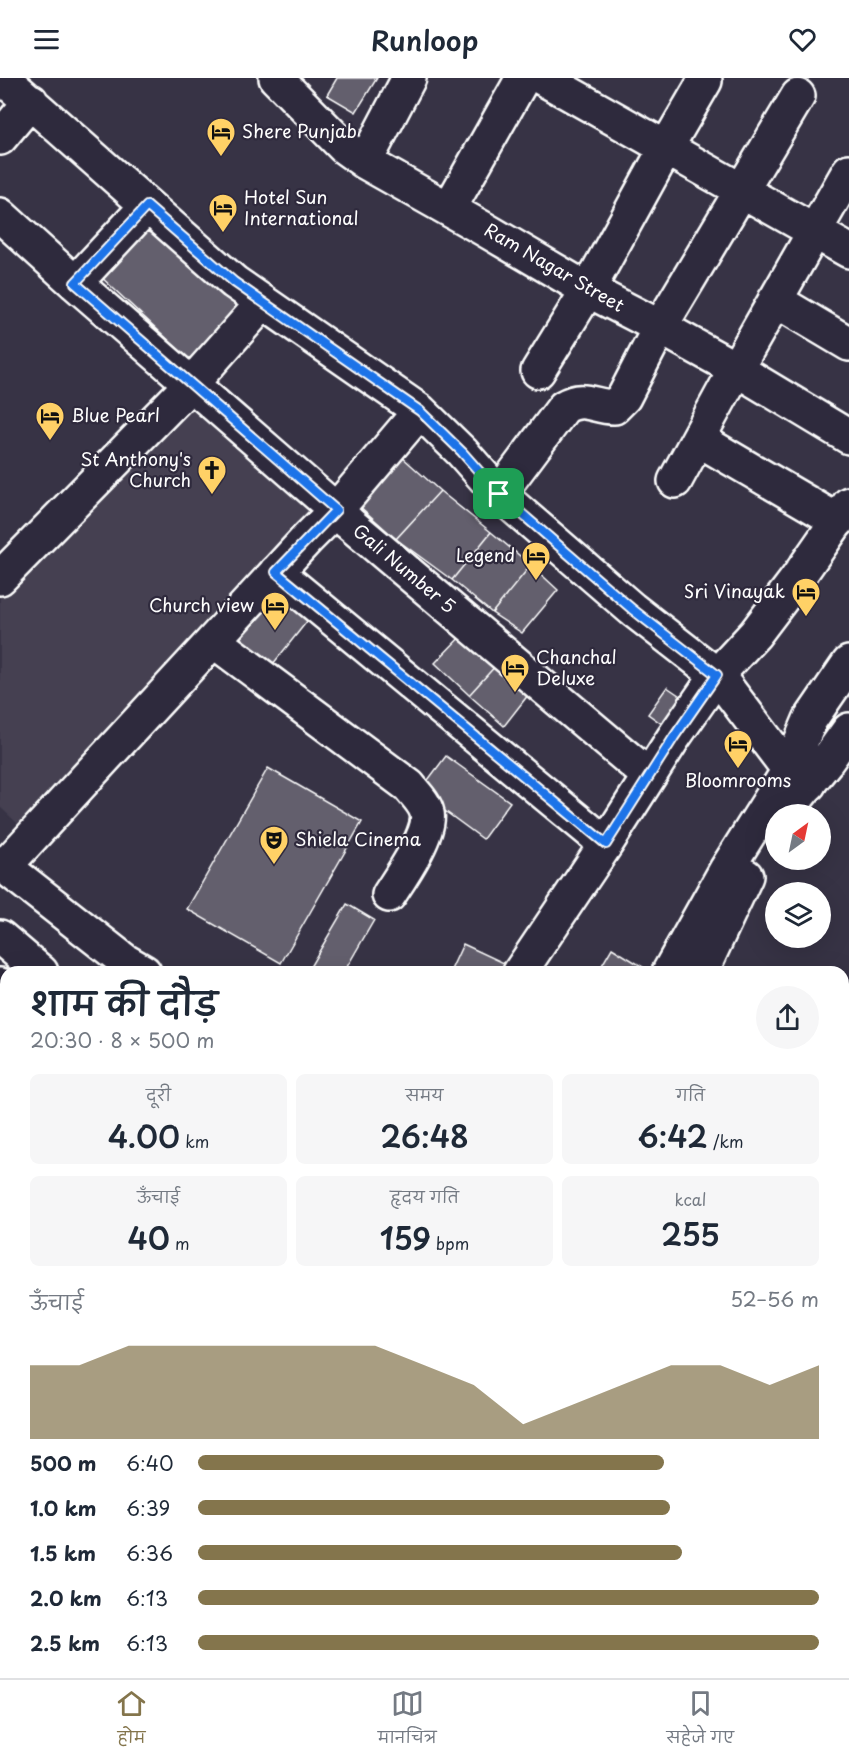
<!DOCTYPE html>
<html lang="hi">
<head>
<meta charset="utf-8">
<style>
  :root { --surface:#fff; --page:#f6f6f7; --text:#1f2937; --muted:#747a83; --line:#e0e1e3; --accent:#84754c }
  body { margin:0; font-family:"Playpen Sans","Playpen Sans Deva",sans-serif; background:var(--page); color:var(--text); height:100vh; display:flex; flex-direction:column; font-size:22px; white-space:nowrap }
  * { box-sizing:border-box; margin:0 }
  p { font-size:20px; color:var(--muted) }
  .icon { flex:none; width:33px; height:33px; fill:none; stroke:currentColor; stroke-width:2; stroke-linecap:round; stroke-linejoin:round }
  .map { position:relative; flex:1; overflow:hidden }
  .panel { position:absolute; left:0px; top:888px; width:849px; height:712px; display:flex; flex-direction:column; background:var(--surface); border-radius:18px 18px 0 0; box-shadow:0 6px 24px #0002 }
  .panel>* { flex:none }
  .needle { width:39px; rotate:33deg }
  .controls { position:absolute; left:765px; top:726px; display:grid; gap:12px }
  .controls a { display:grid; place-items:center; width:66px; height:66px; border-radius:50%; background:var(--surface); box-shadow:0 6px 24px #0002; font-size:30px }
  .pin { position:absolute; display:grid; place-items:center; width:51px; height:51px; color:#fff; margin:-26px; border-radius:12px; box-shadow:0 3px 9px #0006 }
  .round { display:grid; place-items:center; flex:none; width:63px; height:63px; border-radius:32px; background:var(--page) }
  .overview { display:flex; align-items:center; justify-content:space-between; height:102px; padding:0 30px }
  h1 { font-size:33px; font-weight:600; line-height:45px }
  .stats { display:grid; grid-template-columns:repeat(3,1fr); gap:9px; height:102px; padding:6px 30px }
  .stats div { display:grid; align-content:center; border-radius:9px; background:var(--page); text-align:center }
  .stats b { font-size:30px; font-weight:600 }
  .stats small { font-size:16px; font-weight:400 }
  .stats p { font-size:16px }
  .chart { height:168px; padding:12px 30px }
  .chart p { display:flex; justify-content:space-between }
  .chart svg { width:100%; height:108px; margin-top:6px; fill:var(--accent); opacity:.7 }
  ul { padding:0 30px; list-style:none; font-size:20px }
  li { display:grid; grid-template-columns:96px 72px 1fr; align-items:center; height:45px }
  li i { height:15px; border-radius:8px; background:var(--accent) }
  header { display:flex; justify-content:space-between; align-items:center; height:78px; padding:0 30px; background:var(--surface); font-size:27px; font-weight:600 }
  .tab-bar { display:flex; justify-content:space-around; align-items:center; height:84px; border-top:2px solid var(--line); background:var(--surface); font-size:16px; color:var(--muted) }
  .tab-bar a { display:grid; justify-items:center; gap:3px }
  .tab-bar .active { color:var(--accent) }
  .map>svg:first-child { display:block }
  .built { fill:#444051 }
  .building { fill:#635f6d; stroke:#fff; stroke-width:1.5 }
  .lines { fill:none; stroke-linecap:round; stroke-linejoin:round }
  .minor-casing { stroke:#fff; stroke-width:38 }
  .major-casing { stroke:#fff; stroke-width:38 }
  .path { stroke:#fff; stroke-width:4; stroke-dasharray:6 4.5; stroke-linecap:butt }
  .minor { stroke:#2f2a3d; stroke-width:33 }
  .major { stroke:#2f2a3d; stroke-width:33 }
  .route-casing { stroke:#fff; stroke-width:12 }
  .route { stroke:#1a73e8; stroke-width:8 }
  .labels { text-anchor:middle; stroke-width:4.5; stroke-linejoin:round; paint-order:stroke }
  .poi-label { font-size:18px; fill:#fff; stroke:#2f2a3d; text-anchor:start }
  .street-label { font-size:18px; fill:#fff; stroke:#2f2a3d }
</style>
</head>
<body>
<header><svg class="icon" aria-label="menu" viewBox="0 0 24 24"><path d="M4 6h16M4 12h16M4 18h16"/></svg>Runloop<svg class="icon" aria-label="heart" viewBox="0 0 24 24"><path d="M12 20l-8-8c-3-5 5-10 8-4 3-6 11-1 8 4z"/></svg></header>
<div class="map">
<svg width="849" height="1600" viewBox="0 0 849 1600">
  <rect width="100%" height="100%" fill="#373345"/>
  <filter id="ink" filterUnits="userSpaceOnUse"><feTurbulence type="fractalNoise" baseFrequency=".0167" numOctaves="2"/><feDisplacementMap in="SourceGraphic" scale="12" xChannelSelector="R" yChannelSelector="G"/><feConvolveMatrix kernelMatrix="1 2 1 2 8 2 1 2 1" color-interpolation-filters="sRGB"/></filter>
  <g filter="url(#ink)">
    <!-- built -->
    <path class="built" d="M192 309 321 427 31 758 0 729V519Z"/>
    <!-- building -->
    <path class="building" d="M337 0H377L356 34 327 17Z
      M148 143 243 224 191 283 100 198Z
      M401 378 440 413 396 461 357 426Z
      M440 413 491 454 452 502 396 461Z
      M491 454 531 487 492 535 452 502Z
      M531 487 558 512 522 555 492 535Z
      M282 504 316 532 269 591 234 563Z
      M466 553 499 584 469 617 435 585Z
      M499 584 532 612 504 648 469 617Z
      M667 609 692 626 673 654 648 636Z
      M446 678 510 724 483 761 419 714Z
      M268 690 362 744 281 885 187 831Z
      M347 826 374 842 344 894H307Z
      M463 866 504 885 500 894H450Z
      M612 870 651 894H598Z
      M849 1486V1600H805L807 1594H843V1501Z
      M722 1594H795L812 1600H720Z"/>
    <g class="lines">
      <!-- minor casing -->
      <g class="minor-casing">
        <path id="minor" d="M3 0 234 204 420 333 462 374 499 416 632 531 717 597 789 692 809 706
          M276 0 344 69 365 84 484 151 588 212 660 249 736 291 849 359
          M542 0 849 173
          M0 60 31 23
          M365 84 409 0
          M449 131 523 0
          M0 137 75 205 336 432 349 445 649 698
          M75 205 147 128
          M775 222 849 266
          M538 293 588 212 666 70 705 3
          M698 361 838 443
          M675 403 736 291 849 93
          M499 416 564 329C585 317 593 329 614 329L624 319 660 249 798 18
          M276 494 606 766
          M0 500 191 306 263 225
          M214 563 409 708C415 716 425 725 427 735 432 754 400 800 389 817
          M4 789 307 461 336 432 420 333
          M520 894 606 766 674 659 717 597 755 556 796 502 849 426
          M0 1093 6 1089
          M843 1095 849 1087
          M0 1356 6 1364
          M0 1461 6 1456
          M0 1594 7 1600
          M517 1594 529 1600
          M255 1600 257 1594
          M572 1600 575 1594
          M612 1600 614 1594
          M639 1600 641 1594"/>
      </g>
      <!-- major casing -->
      <g class="major-casing">
        <path id="major" d="M784 736 826 684 849 652
          M0 785 125 883 144 894
          M0 859 41 894
          M669 894 726 792 789 692 810 642 849 585
          M701 894 746 798
          M0 907 6 912
          M0 958 6 963
          M843 1296 849 1298
          M843 1342 849 1344
          M324 1600 326 1594
          M352 1600 355 1594"/>
      </g>
      <!-- path -->
      <path class="path" d="M843 1461 849 1463
        M843 1554 849 1538
        M790 1600 792 1594
        M825 1600 827 1594"/>
      <!-- minor -->
      <use href="#minor" class="minor"/>
      <!-- major -->
      <use href="#major" class="major"/>
    </g>
  </g>
  <g class="lines" filter="url(#ink)">
    <!-- route casing -->
    <g class="route-casing">
      <path id="route" d="M147 128 234 204 420 333 462 374 499 416 632 531 717 597 674 659 606 766 276 494 336 432 75 205Z"/>
    </g>
    <!-- route -->
    <use href="#route" class="route"/>
  </g>
  <!-- icons -->
  <defs>
    <g id="hotel-pin" transform="scale(1.5)"><path d="M0 17L-7.5 6A9.5 9.5 0 1 1 7.5 6Z" fill="#ffd166" stroke="#2f2a3d"/><path d="M-6-4.5h1.5V1H6V5H4.5V3h-9V5H-6ZM-4 0a1.8 1.8 0 1 1 3.6 0ZM.5 0V-2.5h3Q6-2.5 6 0Z" fill="#111"/></g>
    <g id="church-pin" transform="scale(1.5)"><path d="M0 17L-7.5 6A9.5 9.5 0 1 1 7.5 6Z" fill="#ffd166" stroke="#2f2a3d"/><path d="M-1.2-6h2.4v3.5h3.3v2.4h-3.3V6h-2.4V-.1h-3.3v-2.4h3.3Z" fill="#111"/></g>
    <g id="theatre-pin" transform="scale(1.5)"><path d="M0 17L-7.5 6A9.5 9.5 0 1 1 7.5 6Z" fill="#ffd166" stroke="#2f2a3d"/><path d="M-5-5.5Q0-4 5-5.5V0Q5 5 0 6Q-5 5-5 0ZM-3.3-2.5H-1v1.5H-3.3ZM1-2.5H3.3v1.5H1ZM-2.8 1Q0 5.5 2.8 1Z" fill="#111"/></g>
  </defs>
  <g fill-rule="evenodd">
    <use href="#hotel-pin" x="221" y="54"/>
    <use href="#hotel-pin" x="223" y="130"/>
    <use href="#hotel-pin" x="50" y="338"/>
    <use href="#church-pin" x="212" y="392"/>
    <use href="#hotel-pin" x="536" y="478"/>
    <use href="#hotel-pin" x="806" y="514"/>
    <use href="#hotel-pin" x="275" y="528"/>
    <use href="#hotel-pin" x="515" y="590"/>
    <use href="#hotel-pin" x="738" y="666"/>
    <use href="#theatre-pin" x="274" y="762"/>
  </g>
  <g class="labels">
    <!-- poi labels -->
    <g class="poi-label">
      <text x="242" y="60">Shere Punjab</text>
      <text x="244" y="126">Hotel Sun<tspan x="244" dy="21">International</tspan></text>
      <text x="71" y="344">Blue Pearl</text>
      <text x="191" y="388" text-anchor="end">St Anthony's<tspan x="191" dy="21">Church</tspan></text>
      <text x="515" y="484" text-anchor="end">Legend</text>
      <text x="785" y="520" text-anchor="end">Sri Vinayak</text>
      <text x="254" y="534" text-anchor="end">Church view</text>
      <text x="536" y="586">Chanchal<tspan x="536" dy="21">Deluxe</tspan></text>
      <text x="738" y="709" text-anchor="middle">Bloomrooms</text>
      <text x="295" y="768">Shiela Cinema</text>
    </g>
    <!-- street labels -->
    <g class="street-label">
      <text transform="translate(554 190) rotate(30)" y="6">Ram Nagar Street</text>
      <text transform="translate(404 491) rotate(40)" y="6">Gali Number 5</text>
    </g>
  </g>
</svg>
<div class="controls">
<a><svg class="needle" viewBox="-14 -14 28 28"><path d="M0-13l5 13h-10z" fill="#e53935"/><path d="M0 13l5-13h-10z" fill="#747a83"/></svg></a>
<a><svg class="icon" aria-label="layers" viewBox="0 0 24 24"><path d="M12 4l9 5-9 5-9-5zM3 14l9 5 9-5"/></svg></a>
</div>
<div class="pin" style="left:499px;top:416px;background:#1e9e55"><svg class="icon" aria-label="arrive" viewBox="0 0 24 24"><path d="M6 21V4h12l-3 4 3 4H6"/></svg></div>
<section class="panel">
<div class="overview"><div><h1>शाम की दौड़</h1><p>20:30 · 8 × 500 m</p></div><a class="round"><svg class="icon" aria-label="share" viewBox="0 0 24 24"><path d="M12 15V3M7 8l5-5 5 5M5 13v7h14v-7"/></svg></a></div>
<div class="stats">
<div><p>दूरी</p><b>4.00<small> km</small></b></div>
<div><p>समय</p><b>26:48</b></div>
<div><p>गति</p><b>6:42<small> /km</small></b></div>
</div>
<div class="stats">
<div><p>ऊँचाई</p><b>40<small> m</small></b></div>
<div><p>हृदय गति</p><b>159<small> bpm</small></b></div>
<div><p>kcal</p><b>255</b></div>
</div>
<div class="chart"><p><span>ऊँचाई</span>52–56 m</p>
<svg viewBox="0 0 160 44" preserveAspectRatio="none"><path d="M0 44V14L10 14L20 6L30 6L40 6L50 6L60 6L70 6L80 14L90 22L100 38L110 30L120 22L130 14L140 14L150 22L160 14V44z"/></svg>
</div>
<ul>
<li><b>500 m</b>6:40<i style="width:75%"></i></li>
<li><b>1.0 km</b>6:39<i style="width:76%"></i></li>
<li><b>1.5 km</b>6:36<i style="width:78%"></i></li>
<li><b>2.0 km</b>6:13<i style="width:100%"></i></li>
<li><b>2.5 km</b>6:13<i style="width:100%"></i></li>
</ul>
</section>
</div>
<nav class="tab-bar">
<a class="active"><svg class="icon" aria-label="home" viewBox="0 0 24 24"><path d="M3 11l9-7 9 7M6 9v11h12V9"/></svg>होम</a>
<a><svg class="icon" aria-label="map" viewBox="0 0 24 24"><path d="M3 6l6-2 6 2 6-2v14l-6 2-6-2-6 2zM9 4v14M15 6v14"/></svg>मानचित्र</a>
<a><svg class="icon" aria-label="saved" viewBox="0 0 24 24"><path d="M7 4h10v16l-5-4-5 4z"/></svg>सहेजे गए</a>
</nav>
</body>
</html>
